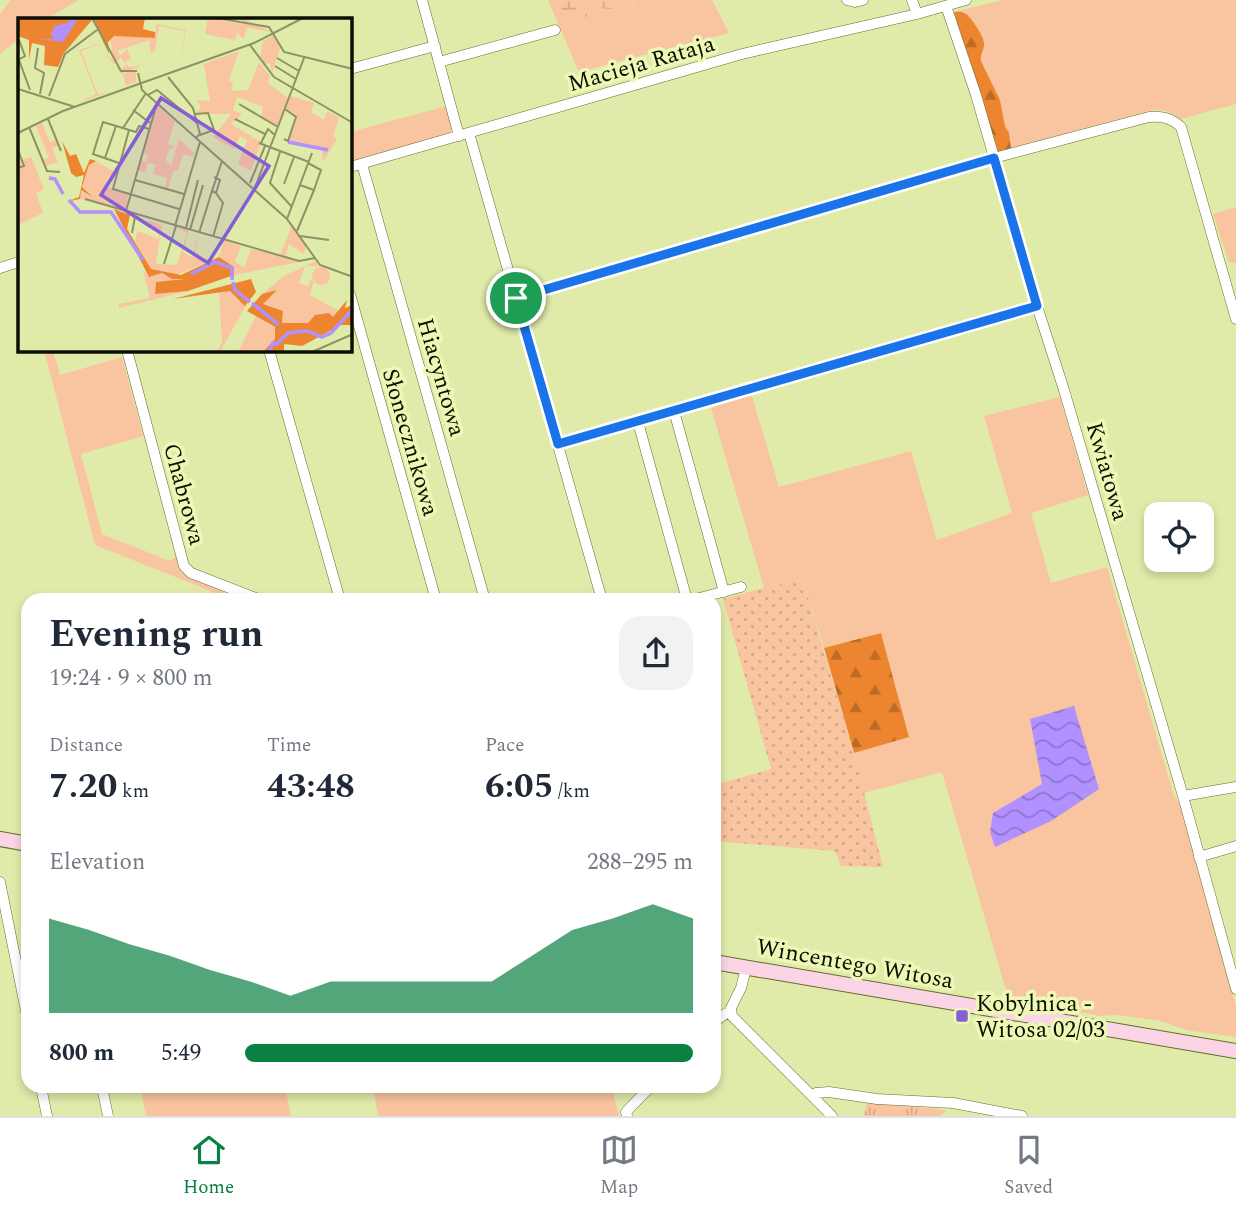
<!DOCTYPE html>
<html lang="en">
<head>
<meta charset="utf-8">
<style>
  :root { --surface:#fff; --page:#f2f2f3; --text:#1f2937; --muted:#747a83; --line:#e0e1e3; --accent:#0b8043 }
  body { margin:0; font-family:Spectral,serif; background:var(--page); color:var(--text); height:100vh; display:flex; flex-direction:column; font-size:26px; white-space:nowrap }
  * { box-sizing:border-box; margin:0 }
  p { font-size:23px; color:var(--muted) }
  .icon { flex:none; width:38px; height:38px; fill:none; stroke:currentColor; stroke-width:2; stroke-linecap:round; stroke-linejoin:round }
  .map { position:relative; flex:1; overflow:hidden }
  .sheet { position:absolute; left:21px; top:593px; width:700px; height:500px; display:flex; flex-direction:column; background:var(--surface); border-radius:21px; box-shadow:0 4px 10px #0003 }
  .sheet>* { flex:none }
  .fabs { position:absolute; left:1144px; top:502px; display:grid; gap:14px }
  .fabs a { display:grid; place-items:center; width:70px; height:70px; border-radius:14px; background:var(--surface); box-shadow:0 4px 10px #0003; font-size:35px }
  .pin { position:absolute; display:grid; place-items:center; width:60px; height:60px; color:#fff; margin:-30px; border:4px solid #fff; border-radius:50%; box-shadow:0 2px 7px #0007 }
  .round { display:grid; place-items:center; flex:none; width:74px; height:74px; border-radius:21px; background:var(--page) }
  .headline { display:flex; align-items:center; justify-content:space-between; height:119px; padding:0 28px }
  h1 { font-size:38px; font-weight:700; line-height:52px }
  .figures { display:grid; grid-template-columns:repeat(3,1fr); gap:10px; height:119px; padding:7px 28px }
  .figures div { display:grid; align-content:center }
  .figures b { font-size:35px; font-weight:700 }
  .figures small { font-size:19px; font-weight:400 }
  .figures p { font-size:19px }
  .chart { height:196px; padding:14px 28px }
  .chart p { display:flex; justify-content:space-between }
  .chart svg { width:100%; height:126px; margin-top:7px; fill:var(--accent); opacity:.7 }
  ul { padding:0 28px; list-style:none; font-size:23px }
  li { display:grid; grid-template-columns:112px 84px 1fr; align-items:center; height:52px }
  li i { height:18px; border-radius:9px; background:var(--accent) }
  .tabs { display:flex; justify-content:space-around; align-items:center; height:98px; border-top:2px solid var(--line); background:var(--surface); font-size:19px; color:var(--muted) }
  .tabs a { display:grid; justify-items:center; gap:4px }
  .tabs .active { color:var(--accent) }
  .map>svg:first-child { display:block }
  .grass { fill:#f9c4a0 }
  .forest { fill:url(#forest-firs) }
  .wetland { fill:url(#wetland-marsh) }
  .park { fill:url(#park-tufts) }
  .garden { fill:url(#garden-dots) }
  .water { fill:url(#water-waves) }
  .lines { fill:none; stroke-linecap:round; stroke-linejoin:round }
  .street-casing { stroke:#656c2f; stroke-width:11 }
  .secondary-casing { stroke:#656c2f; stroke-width:16 }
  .street { stroke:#fff; stroke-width:10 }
  .secondary { stroke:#fbd5e5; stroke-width:14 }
  .route-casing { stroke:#fff; stroke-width:14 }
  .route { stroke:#1a73e8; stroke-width:9 }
  .poi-dot { fill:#855dd7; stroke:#eef8b6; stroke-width:2.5 }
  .labels { text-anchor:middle; stroke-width:7; stroke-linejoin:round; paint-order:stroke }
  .street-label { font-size:23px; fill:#0d0f00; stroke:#eef8b6 }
  .poi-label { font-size:23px; fill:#0d0f00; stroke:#eef8b6; text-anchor:start }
  .inset-river { fill:none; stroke:#b091ff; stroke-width:3.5 }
  .inset-road { fill:none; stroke:#8c9365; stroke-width:2 }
  .view { fill:#855dd7; fill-opacity:0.15; stroke:#855dd7; stroke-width:3.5 }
  .inset-edge { fill:none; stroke:#0d0f00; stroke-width:3.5 }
</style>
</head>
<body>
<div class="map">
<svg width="1236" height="1116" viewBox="0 0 1236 1116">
  <defs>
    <pattern id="forest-firs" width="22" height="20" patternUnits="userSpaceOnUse" patternTransform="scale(1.75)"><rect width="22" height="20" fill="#ed8530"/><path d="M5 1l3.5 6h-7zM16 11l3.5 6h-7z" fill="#be6b26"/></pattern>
    <pattern id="wetland-marsh" width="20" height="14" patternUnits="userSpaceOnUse" patternTransform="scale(1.75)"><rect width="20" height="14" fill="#f9c4a0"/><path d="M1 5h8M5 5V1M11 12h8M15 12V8" fill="none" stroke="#d4a788"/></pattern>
    <pattern id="park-tufts" width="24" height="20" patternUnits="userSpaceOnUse" patternTransform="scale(1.75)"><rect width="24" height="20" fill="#f9c4a0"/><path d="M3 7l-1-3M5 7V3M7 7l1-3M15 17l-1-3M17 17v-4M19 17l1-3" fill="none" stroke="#d4a788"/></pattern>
    <pattern id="garden-dots" width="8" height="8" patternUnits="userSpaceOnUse" patternTransform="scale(1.75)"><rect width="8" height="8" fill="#f9c4a0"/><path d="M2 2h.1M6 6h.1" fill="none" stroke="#d4a788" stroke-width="1.8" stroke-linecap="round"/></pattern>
    <pattern id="water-waves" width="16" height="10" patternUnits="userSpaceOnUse" patternTransform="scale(1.75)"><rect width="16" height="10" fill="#b091ff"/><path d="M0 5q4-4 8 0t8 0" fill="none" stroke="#8e75cc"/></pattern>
  </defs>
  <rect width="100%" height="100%" fill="#e1eba9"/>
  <!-- grass -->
  <path class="grass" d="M11 0H79L46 19H19V39L0 54V14Z
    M548 0H555L558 9 586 17 598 8 622 10 644 0H712L729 33 579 72Z
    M1002 0H1236V104L1181 119C1171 113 1164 109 1152 110L1011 148 1009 133 1005 126 1000 100 981 61 980 56 984 47C977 32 973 13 954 12Z
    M447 106C450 117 456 127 446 136L350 164V132Z
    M1236 207V263L1229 262 1213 214Z
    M44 350H53L60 375 122 357 143 436 81 454 102 534 170 561 177 555 180 569 183 574 222 590 223 596 95 545Z
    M751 393 779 487 911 451 937 540 1012 513 984 416 1060 397 1088 495 1031 513 1051 583 1107 567 1174 796 1180 804 1236 1005V1037L1186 1030 1161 1021 1118 1015 1100 1016 1008 997 942 772 864 793 854 753 909 736 881 633 824 648 803 580 764 588 711 408Z
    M140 1087H285L291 1116H146Z
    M373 1087H612L619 1116H378Z"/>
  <!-- forest -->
  <path class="forest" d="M954 12C959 12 961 11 966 14 971 17 985 38 984 44 984 51 980 54 981 61L1000 100 1005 126 1009 133 1011 148 997 153Z
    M881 633 909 737 854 753 824 648Z"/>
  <!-- wetland -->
  <path class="wetland" d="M555 0H644L622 10 598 8 586 17 575 19 558 9Z"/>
  <!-- park -->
  <path class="park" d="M867 1102 947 1110 940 1116H864Z"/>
  <!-- garden -->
  <path class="garden" d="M803 580 854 753 883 867 841 866 835 851 714 841V785L771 769 723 599 764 588Z"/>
  <!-- water -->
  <path class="water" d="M1074 706 1099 789 1051 821 995 847 990 832 993 813 1042 784 1030 719Z"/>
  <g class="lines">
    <!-- street casing -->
    <g class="street-casing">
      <path id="street" d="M422 0 459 136
        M847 0 855 2 863 0
        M912 0 917 14
        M946 6 976 95 1037 306 1064 390 1183 796 1236 989
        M439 62 555 30
        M350 69 435 46
        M469 133 602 600
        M362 164 485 600
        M350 167 742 54 917 14 966 0
        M0 268 19 262
        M350 294 436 600
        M516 298 994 158 1149 117C1163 116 1171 118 1181 127L1236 319
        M127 350 184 566 191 573 261 600
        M269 350 340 600
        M674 411 724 592
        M638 422 687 600
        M558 444 1037 306
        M692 600 741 587
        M1183 796 1236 787
        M1199 857 1236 846
        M0 882 28 1021
        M746 968 741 988 731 1008 732 1016 832 1116
        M714 1022 725 1014 730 1012
        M41 1087 47 1116
        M102 1087 108 1116
        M812 1096 816 1093 829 1092 877 1099 953 1103 1022 1116
        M627 1116 626 1112 650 1087"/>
    </g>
    <!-- secondary casing -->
    <g class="secondary-casing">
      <path id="secondary" d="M0 839 28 844
        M714 962 1236 1051"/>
    </g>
    <!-- street -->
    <use href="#street" class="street"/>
    <!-- secondary -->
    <use href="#secondary" class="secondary"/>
  </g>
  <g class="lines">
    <!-- route casing -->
    <g class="route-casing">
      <path id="route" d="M994 158 1037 306 558 444 516 298Z"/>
    </g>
    <!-- route -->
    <use href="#route" class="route"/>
  </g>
  <!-- markers -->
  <rect class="poi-dot" x="955" y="1009" width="14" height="14" rx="3.5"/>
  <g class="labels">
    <!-- street labels -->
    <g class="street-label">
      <text transform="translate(641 63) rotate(-16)" y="8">Macieja Rataja</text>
      <text transform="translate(442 377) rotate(74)" y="8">Hiacyntowa</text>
      <text transform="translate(411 442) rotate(74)" y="8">Słonecznikowa</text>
      <text transform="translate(1108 471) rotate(74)" y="8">Kwiatowa</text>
      <text transform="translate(185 494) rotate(75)" y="8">Chabrowa</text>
      <text transform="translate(855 963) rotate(10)" y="8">Wincentego Witosa</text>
    </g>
    <!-- poi labels -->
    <g class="poi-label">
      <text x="976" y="1011">Kobylnica -<tspan x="976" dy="26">Witosa 02/03</tspan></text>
    </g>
  </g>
  <!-- overview -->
  <g transform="translate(18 18)">
    <rect width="334" height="334" fill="#e1eba9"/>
    <path d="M190 0 224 6 225 0 253 14 229 9 226 21 219 15 217 22 187 16ZM139 6 168 12 161 50 167 13 141 8 137 33 133 35 131 22 99 33 102 37 109 31 113 41 107 44 111 49 125 47 103 56 97 47 102 52 108 47 103 40 96 46 88 37 96 43 92 20 106 15 136 20ZM255 18 262 30 254 55 252 45 246 47 242 41 245 23ZM84 25 63 33 80 77 108 68 105 57 112 52 118 55V64L57 86 78 76 61 32ZM221 33 211 62 215 65 213 73 230 72 241 44 252 58 250 65 270 80 260 108 243 99 245 89 219 79 215 92 224 96 213 106 243 124 233 153 220 146 229 122 222 118 216 131 195 119 213 96H177L183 90 179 82 192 83 186 46ZM273 78 296 85 293 94 306 102 310 93 321 100 315 118 319 121 305 144 304 131 270 124 279 98 268 90ZM138 87 157 103 150 126 158 129 151 131 148 142 156 152 150 170H146L149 160 135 156 138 147 130 145 127 155 120 152 122 142 128 144 130 137 125 135ZM24 105 32 124 37 122 40 128 34 130 40 144 27 148 25 142 31 140 18 108ZM0 134 3 142 13 139 26 171 18 175 25 195 0 207V151L4 148 0 150ZM78 143 98 155 96 160 90 159 87 168 110 177 108 192 62 181 63 172 75 177 64 169 71 147ZM129 202 144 207 138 246 159 247 169 215 158 209 171 212 165 234 174 239 180 217 176 239 195 242 155 258 133 251 117 223 119 213 141 221V212L128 209ZM273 209 288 228 286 236 271 226 267 239 281 244 216 257V249L205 247 209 245 201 239 206 222 223 228 217 244 226 249 233 231 262 238ZM298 243 300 248H287L281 265 290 268 292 262 296 263 292 277 321 293 315 299 290 305H264L265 293 245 286 259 272 244 276 266 258ZM125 253 132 259 144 255 156 261 173 262 180 254 188 260 198 254 207 258 177 266 140 263 139 276 170 273 101 290V286L132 280ZM212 273 228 287 202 334H199L204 324 201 274ZM238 298 257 310 258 321 245 334H220Z" fill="#f9c4a0"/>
    <path d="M0 0H73L74 2 46 35 40 49 26 47 27 28 14 25 11 42V22L0 18ZM74 0H127L125 11 137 14V20L96 18 90 24 91 36ZM44 123 52 138 58 136 66 155 72 141 78 143 71 147 64 169 75 179 63 172 62 181 48 184 61 179 66 157 58 159 53 155ZM96 191 112 197 109 211 133 251 163 257 201 239 216 249V257L170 273 137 276 138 264 167 261H154L144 255 131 259ZM233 261 238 274 227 288 212 273 155 281ZM259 272 245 286 265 293 264 305H290L297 297 311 295 315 299 329 282 327 290 334 287V307H323L284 328 266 326V334H245L257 321V309L229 293 244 276Z" fill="#ed8530"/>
    <path d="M294 258a9 9 0 1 1 18 0a9 9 0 1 1-18 0Z" fill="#f9c4a0"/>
    <path d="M161 121 176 135 175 139 165 136 160 153 152 151Z" fill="#f9c4a0"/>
    <path d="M45 0 59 2 45 24 21 21H36L33 16 37 8 53 4Z" fill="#b091ff"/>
    <path class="inset-river" d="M270 124 310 132M31 160 37 161 45 176M51 182 62 194H93L125 242M173 256 197 244 214 250V262M215 264 217 272 232 284M234 285 261 307M251 334 255 325 259 326 270 315 289 313 304 319 313 315 335 291"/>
    <path class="inset-road" d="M74 0 103 53H119M199 0 251 9 266 34 335 51M232 27 256 59 335 105M20 30 17 50 26 55 22 76M259 40 281 53M0 42 7 38 1 22M1 42 12 72M257 48 278 61M120 55 124 72 269 201 302 247 335 259M150 59 175 90 182 116 178 120M0 71 57 89M130 77 139 72 179 105M31 78 47 36 79 12M221 86 260 109M115 92 132 105M177 96 190 95 196 112 182 117M30 101 43 133M217 101 247 116M11 109 29 153 42 154M105 110 128 75M111 112 95 171 161 191M0 115 45 93 236 25 285 0M266 121 270 123 278 99 267 91M241 125 291 144M243 125 250 111 257 117M0 132 6 148 0 150M262 134 252 165 274 189M87 140 98 108M101 145 75 136 85 104 118 114 121 108 131 111M290 145 303 152 296 172M117 162 166 176M232 165 247 128M266 166 276 139M236 172 286 40M194 173 204 143M67 181 281 243 297 240M108 193 139 85M111 194 117 199 114 215M269 201 294 135M157 208 182 124M168 210 180 162M172 212 185 167M279 213 296 172 282 167M181 215 194 173 198 175M282 218 311 222M195 219 205 185 198 175 202 162 196 159M146 246 158 208M294 334 335 316"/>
    <path class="view" d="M143 80 251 148 190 245 83 177Z"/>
    <rect width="334" height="334" class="inset-edge"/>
  </g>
</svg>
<div class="fabs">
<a><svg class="icon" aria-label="locate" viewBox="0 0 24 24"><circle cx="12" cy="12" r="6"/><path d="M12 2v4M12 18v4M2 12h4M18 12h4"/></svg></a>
</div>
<div class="pin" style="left:516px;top:298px;background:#1e9e55"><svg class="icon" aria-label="arrive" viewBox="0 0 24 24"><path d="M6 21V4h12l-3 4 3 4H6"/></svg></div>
<section class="sheet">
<div class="headline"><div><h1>Evening run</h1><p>19:24 · 9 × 800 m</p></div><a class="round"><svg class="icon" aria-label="share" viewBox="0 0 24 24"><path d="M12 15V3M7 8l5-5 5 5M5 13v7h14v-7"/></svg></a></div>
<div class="figures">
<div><p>Distance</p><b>7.20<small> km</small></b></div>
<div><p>Time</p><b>43:48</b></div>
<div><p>Pace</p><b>6:05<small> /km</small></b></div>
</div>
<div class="chart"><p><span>Elevation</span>288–295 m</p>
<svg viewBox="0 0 160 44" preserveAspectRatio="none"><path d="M0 44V11L10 15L20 20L30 24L40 29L50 33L60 38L70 33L80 33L90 33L100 33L110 33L120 24L130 15L140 11L150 6L160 11V44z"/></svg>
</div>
<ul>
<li><b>800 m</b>5:49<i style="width:100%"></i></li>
</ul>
</section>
</div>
<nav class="tabs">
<a class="active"><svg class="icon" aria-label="home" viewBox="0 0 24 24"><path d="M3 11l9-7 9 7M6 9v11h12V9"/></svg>Home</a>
<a><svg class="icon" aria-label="map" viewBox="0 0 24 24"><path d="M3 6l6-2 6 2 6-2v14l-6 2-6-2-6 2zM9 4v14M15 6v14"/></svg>Map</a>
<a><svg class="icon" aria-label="saved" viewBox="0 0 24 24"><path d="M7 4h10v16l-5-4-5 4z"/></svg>Saved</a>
</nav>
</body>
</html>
